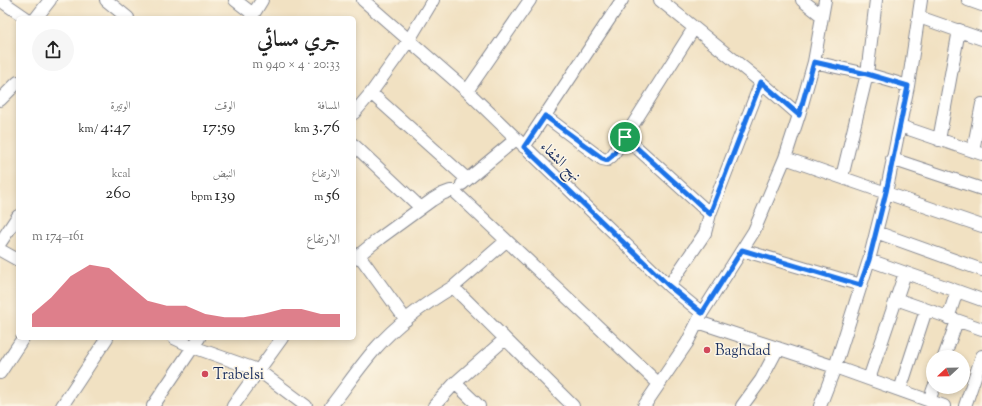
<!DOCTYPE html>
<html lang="ar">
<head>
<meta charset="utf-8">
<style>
  :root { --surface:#fff; --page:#f6f6f6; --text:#222; --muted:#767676; --accent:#d1495b }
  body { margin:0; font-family:"Sorts Mill Goudy",Amiri,serif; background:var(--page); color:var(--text); direction:rtl; height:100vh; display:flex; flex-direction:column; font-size:15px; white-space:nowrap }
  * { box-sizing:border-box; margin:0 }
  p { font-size:13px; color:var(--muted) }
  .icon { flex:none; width:22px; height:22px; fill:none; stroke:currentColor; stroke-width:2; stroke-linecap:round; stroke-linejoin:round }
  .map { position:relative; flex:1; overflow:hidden; direction:ltr }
  .side { position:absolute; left:16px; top:16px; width:340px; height:324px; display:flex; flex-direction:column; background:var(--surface); border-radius:6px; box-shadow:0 2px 6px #0003; direction:rtl }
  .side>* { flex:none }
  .needle { width:26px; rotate:248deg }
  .controls { position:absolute; left:926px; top:350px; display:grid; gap:8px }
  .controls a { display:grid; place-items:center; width:44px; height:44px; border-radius:50%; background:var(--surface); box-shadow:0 2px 6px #0003; font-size:20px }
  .pin { position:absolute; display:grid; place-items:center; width:34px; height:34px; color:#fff; margin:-17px; border:2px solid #fff; border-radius:50%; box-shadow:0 1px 4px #0007 }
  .round { display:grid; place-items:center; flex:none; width:42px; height:42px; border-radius:21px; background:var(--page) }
  .summary { display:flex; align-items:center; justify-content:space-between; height:68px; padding:0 16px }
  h1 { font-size:22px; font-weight:600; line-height:30px }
  .metrics { display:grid; grid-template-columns:repeat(3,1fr); gap:6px; height:68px; padding:4px 16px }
  .metrics div { display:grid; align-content:center }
  .metrics b { font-size:17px; font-weight:600 }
  .metrics small { font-size:11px; font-weight:400 }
  .metrics p { font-size:11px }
  .chart { height:112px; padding:8px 16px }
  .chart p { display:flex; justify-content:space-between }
  .chart svg { width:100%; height:72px; margin-top:4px; fill:var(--accent); opacity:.7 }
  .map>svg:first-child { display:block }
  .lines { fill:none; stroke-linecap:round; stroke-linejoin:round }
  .minor-casing { stroke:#868890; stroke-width:14 }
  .minor { stroke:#fff; stroke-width:12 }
  .route-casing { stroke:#fff; stroke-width:8 }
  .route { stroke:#1a73e8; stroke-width:5 }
  .poi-dot { fill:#d1495b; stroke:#fcf5e5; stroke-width:1.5 }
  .labels { text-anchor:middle; stroke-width:3; stroke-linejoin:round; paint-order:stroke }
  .street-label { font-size:15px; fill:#1b2f5e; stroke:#fcf5e5 }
  .poi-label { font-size:15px; fill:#1b2f5e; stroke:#fcf5e5; text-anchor:start }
</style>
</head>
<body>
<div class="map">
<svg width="982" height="406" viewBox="0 0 982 406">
  <rect width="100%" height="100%" fill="#fcf5e5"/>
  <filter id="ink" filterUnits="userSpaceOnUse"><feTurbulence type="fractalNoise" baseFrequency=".025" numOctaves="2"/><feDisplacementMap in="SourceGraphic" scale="8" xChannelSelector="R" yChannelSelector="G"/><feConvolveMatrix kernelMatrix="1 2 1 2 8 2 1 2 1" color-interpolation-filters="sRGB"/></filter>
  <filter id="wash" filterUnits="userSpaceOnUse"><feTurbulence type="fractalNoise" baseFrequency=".012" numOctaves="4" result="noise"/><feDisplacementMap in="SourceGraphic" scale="16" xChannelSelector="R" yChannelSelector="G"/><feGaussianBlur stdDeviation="0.9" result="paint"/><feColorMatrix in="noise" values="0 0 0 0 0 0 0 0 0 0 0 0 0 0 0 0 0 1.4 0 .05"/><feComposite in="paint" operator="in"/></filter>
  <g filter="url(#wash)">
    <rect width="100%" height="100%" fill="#f1e1c2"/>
  </g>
  <g filter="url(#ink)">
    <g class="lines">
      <!-- minor casing -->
      <g class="minor-casing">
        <path id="minor" d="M0 0 26 18
          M106 0 128 18
          M235 0 253 14
          M363 0 467 91 669 286 702 313
          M660 0 761 82 799 115
          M802 0 822 16
          M968 0 982 5
          M919 17 982 39
          M36 18 50 0
          M251 18 262 0
          M814 62 867 74 908 86
          M467 91 530 0
          M371 93 467 179
          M0 100 18 82
          M354 113 371 93 409 40 433 0
          M545 116 602 159 607 160 612 156 625 137 694 28
          M900 126 982 154
          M625 137 710 214
          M939 140 959 30
          M354 145 421 208
          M524 147 622 0
          M973 151 982 104
          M785 158 982 226
          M892 159 982 189
          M842 177 867 74 876 0
          M462 184 516 139
          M876 232 982 270
          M0 243 18 216
          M0 250 18 260
          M742 250 861 285
          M359 255 406 320
          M354 259 380 238 432 200 442 194 450 191H454L659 384
          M869 260 957 291 948 318
          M669 286 705 233 710 214 761 82
          M453 287 506 241
          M957 291 982 300
          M896 299 982 329
          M698 322 835 367 944 406
          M174 338 193 347 258 370 306 406
          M944 357 957 321
          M0 373 23 338
          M869 379 905 273
          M455 383 479 406
          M900 390 926 310
          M929 401 934 387
          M62 406 107 338
          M153 406 199 338
          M233 406 282 338
          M331 406C346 387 360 366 376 348 397 324 426 303 453 287L573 406
          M434 406 455 383 505 339
          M644 406 687 343 702 313 754 231 785 158 799 115 814 62 825 0
          M742 406 761 380 778 348
          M820 406 835 367 869 260 886 193 908 86 921 0
          M965 406 982 356"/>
      </g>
      <!-- minor -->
      <use href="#minor" class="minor"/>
    </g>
  </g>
  <g class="lines" filter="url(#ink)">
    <!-- route casing -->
    <g class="route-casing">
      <path id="route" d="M814 62 867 74 908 86 886 192 869 260 860 285 742 250 702 313 669 286 524 147 545 116 602 158 607 160 612 156 625 137 710 214 761 82 799 115Z"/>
    </g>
    <!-- route -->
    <use href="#route" class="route"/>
  </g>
  <!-- markers -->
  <g class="poi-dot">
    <circle cx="707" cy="350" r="4"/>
    <circle cx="205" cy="374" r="4"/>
  </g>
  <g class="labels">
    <!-- street labels -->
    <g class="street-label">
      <text transform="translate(561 161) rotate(44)" y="5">نهج الشفاء</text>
    </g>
    <!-- poi labels -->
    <g class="poi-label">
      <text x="715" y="355">Baghdad</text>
      <text x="213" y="379">Trabelsi</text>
    </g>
  </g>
</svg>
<div class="controls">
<a><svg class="needle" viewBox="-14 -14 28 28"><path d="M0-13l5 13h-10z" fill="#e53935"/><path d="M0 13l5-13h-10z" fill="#767676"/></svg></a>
</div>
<div class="pin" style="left:625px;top:137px;background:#1e9e55"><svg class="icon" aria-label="arrive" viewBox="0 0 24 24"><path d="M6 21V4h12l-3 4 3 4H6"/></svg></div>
<section class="side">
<div class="summary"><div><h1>جري مسائي</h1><p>20:33 · 4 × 940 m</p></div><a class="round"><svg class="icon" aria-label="share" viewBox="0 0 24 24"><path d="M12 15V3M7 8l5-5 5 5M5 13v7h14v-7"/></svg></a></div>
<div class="metrics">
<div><p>المسافة</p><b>3.76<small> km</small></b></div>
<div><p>الوقت</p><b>17:59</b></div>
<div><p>الوتيرة</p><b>4:47<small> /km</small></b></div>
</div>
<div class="metrics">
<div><p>الارتفاع</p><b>56<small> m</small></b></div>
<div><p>النبض</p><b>139<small> bpm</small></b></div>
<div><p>kcal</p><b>260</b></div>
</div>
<div class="chart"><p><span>الارتفاع</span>161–174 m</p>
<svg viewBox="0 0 160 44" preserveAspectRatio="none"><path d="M0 44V36L10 26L20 13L30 6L40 8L50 18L60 28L70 31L80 31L90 36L100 38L110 38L120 36L130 33L140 33L150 36L160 36V44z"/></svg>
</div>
</section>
</div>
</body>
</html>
